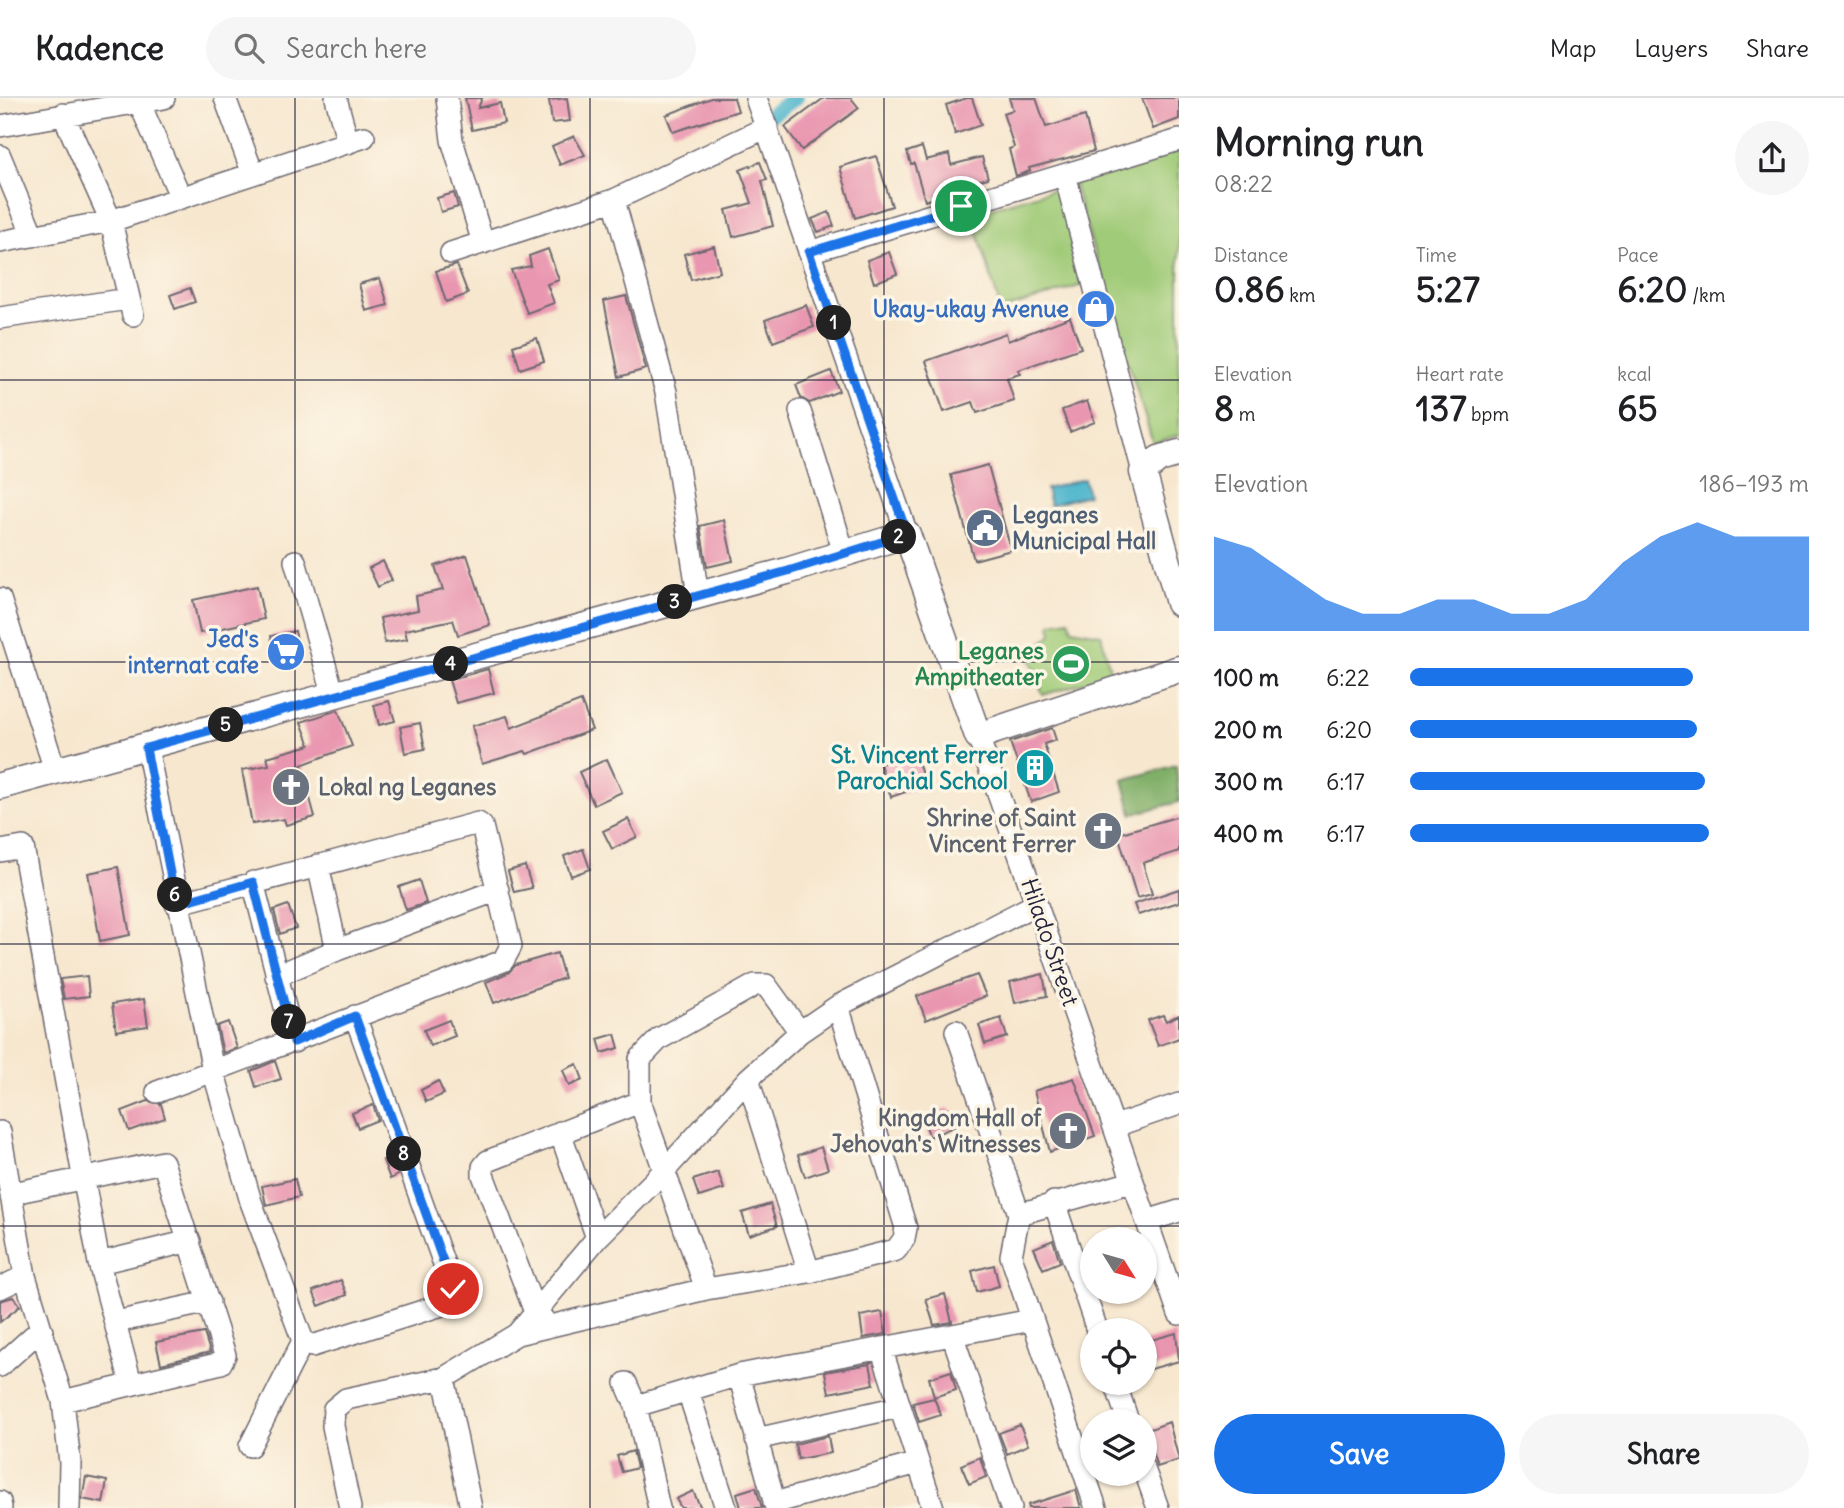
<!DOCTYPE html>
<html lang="en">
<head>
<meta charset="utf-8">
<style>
  :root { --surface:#fff; --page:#f6f6f6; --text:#202124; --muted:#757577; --line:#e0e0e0; --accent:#1a73e8 }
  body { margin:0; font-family:Delius,sans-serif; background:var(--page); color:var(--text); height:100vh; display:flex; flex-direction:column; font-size:26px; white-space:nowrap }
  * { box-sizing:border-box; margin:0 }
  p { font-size:23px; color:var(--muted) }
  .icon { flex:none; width:38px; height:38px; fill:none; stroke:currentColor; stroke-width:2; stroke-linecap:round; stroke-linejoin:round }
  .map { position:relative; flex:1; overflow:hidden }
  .details { display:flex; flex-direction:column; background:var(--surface); width:665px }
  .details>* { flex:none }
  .needle { width:46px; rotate:127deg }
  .tools { position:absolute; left:1080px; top:1129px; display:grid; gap:14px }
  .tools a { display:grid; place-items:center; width:77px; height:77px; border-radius:50%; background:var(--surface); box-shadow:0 2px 5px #0004; font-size:35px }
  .pin { position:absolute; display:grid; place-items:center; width:60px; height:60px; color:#fff; margin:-30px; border:4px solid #fff; border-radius:50%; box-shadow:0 2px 7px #0007 }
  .km { position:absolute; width:35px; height:35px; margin:-18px; border-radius:50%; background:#222; color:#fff; font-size:19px; line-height:35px; text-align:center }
  .round { display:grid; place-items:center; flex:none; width:74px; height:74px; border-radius:37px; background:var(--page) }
  .head { display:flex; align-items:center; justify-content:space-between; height:119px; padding:0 35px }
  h1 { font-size:38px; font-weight:800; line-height:52px }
  .stats { display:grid; grid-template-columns:repeat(3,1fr); gap:10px; height:119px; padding:7px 35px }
  .stats div { display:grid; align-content:center }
  .stats b { font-size:35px; font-weight:800 }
  .stats small { font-size:19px; font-weight:400 }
  .stats p { font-size:19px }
  .chart { height:196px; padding:14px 35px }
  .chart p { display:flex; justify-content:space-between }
  .chart svg { width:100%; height:126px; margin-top:7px; fill:var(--accent); opacity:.7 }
  .action { display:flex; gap:14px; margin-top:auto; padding:14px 35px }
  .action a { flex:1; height:80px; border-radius:42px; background:var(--accent); color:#fff; font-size:28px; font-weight:800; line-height:80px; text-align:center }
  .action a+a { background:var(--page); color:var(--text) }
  ul { padding:0 35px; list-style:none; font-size:23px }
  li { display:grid; grid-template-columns:112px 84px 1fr; align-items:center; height:52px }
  li i { height:18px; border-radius:9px; background:var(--accent) }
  header { display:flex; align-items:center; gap:42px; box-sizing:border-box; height:98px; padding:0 35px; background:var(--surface); border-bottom:2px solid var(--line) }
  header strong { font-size:33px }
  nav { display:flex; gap:38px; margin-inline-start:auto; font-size:24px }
  .search { width:490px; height:63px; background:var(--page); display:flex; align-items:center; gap:18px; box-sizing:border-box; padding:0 24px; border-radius:38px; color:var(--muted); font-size:26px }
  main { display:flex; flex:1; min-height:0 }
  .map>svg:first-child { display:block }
  .green { fill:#a0cb78; stroke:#61765a; stroke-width:2 }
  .forest { fill:#80af68; stroke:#516852; stroke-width:2 }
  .water { fill:#4fb6cd; stroke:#386c84; stroke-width:2 }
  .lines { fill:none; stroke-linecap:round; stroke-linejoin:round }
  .canal { stroke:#4fb6cd; stroke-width:16 }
  .building { fill:#e997b0 }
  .minor-casing { stroke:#6d676f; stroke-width:24 }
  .major-casing { stroke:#6d676f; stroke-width:29 }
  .minor { stroke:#fff; stroke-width:21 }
  .major { stroke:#fff; stroke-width:26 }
  .route-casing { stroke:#fff; stroke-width:14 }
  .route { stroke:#1a73e8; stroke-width:9 }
  .grid { fill:none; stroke:#22223b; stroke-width:2; stroke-opacity:0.55 }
  .labels { text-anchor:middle; stroke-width:7; stroke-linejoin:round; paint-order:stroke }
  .shop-label { font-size:23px; font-weight:bold; fill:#366cbe; stroke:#fcf5e5; text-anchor:end }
  .service-label { font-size:23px; font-weight:bold; fill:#4e5e75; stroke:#fcf5e5; text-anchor:start }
  .leisure-label { font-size:23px; font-weight:bold; fill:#27864d; stroke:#fcf5e5; text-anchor:end }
  .culture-label { font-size:23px; font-weight:bold; fill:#0d838f; stroke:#fcf5e5; text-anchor:end }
  .worship-label { font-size:23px; font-weight:bold; fill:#5b616d; stroke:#fcf5e5; text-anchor:end }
  .street-label { font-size:23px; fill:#22223b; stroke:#fcf5e5 }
</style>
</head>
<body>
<header>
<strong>Kadence</strong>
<div class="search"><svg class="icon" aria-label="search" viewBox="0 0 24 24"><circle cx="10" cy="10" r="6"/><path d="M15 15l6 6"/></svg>Search here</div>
<nav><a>Map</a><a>Layers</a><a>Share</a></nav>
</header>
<main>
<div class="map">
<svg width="1179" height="1410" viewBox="0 0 1179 1410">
  <rect width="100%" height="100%" fill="#fcf5e5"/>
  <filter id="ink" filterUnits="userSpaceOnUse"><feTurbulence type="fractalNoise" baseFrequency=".0143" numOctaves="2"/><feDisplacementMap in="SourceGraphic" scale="14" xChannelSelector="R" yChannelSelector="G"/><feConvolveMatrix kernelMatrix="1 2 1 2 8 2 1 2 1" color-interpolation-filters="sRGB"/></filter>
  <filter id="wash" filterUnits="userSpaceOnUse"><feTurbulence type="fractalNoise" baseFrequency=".00686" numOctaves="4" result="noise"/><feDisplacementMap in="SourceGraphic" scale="28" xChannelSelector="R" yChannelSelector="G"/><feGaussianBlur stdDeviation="1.57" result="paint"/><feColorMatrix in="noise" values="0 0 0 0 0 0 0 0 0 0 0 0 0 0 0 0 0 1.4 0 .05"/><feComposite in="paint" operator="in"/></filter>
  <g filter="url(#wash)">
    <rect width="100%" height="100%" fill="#f7e7cf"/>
    <!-- green -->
    <path class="green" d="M1179 47V337L1153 345 1072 81Z
      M1058 90 1086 186 1001 212 972 116Z
      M1069 522 1072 531 1101 536 1111 576 1043 597 1029 556 1052 536 1051 525Z"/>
    <!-- forest -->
    <path class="forest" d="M1176 667 1179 704 1132 716 1123 682Z"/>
    <!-- water -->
    <path class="water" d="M1084 381 1088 397 1050 407 1046 391Z"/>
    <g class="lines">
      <!-- canal -->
      <path class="canal" d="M772 16 795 0"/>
    </g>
    <g id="blocks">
      <!-- building -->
      <path class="building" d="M465 0H482L478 10 500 5 504 25 472 32Z
        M567 0 570 23 552 25 549 2Z
        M711 0H734L738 13 673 34 666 17Z
        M824 0H851L859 10 802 52 785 29Z
        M967 0H972L981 27 955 36 946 7Z
        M1009 0H1036L1046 29 1085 18 1094 53 1029 70 1030 73 1016 78 1009 51 1014 49 1003 15 1013 12Z
        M1142 0H1179V21L1153 31Z
        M574 38 585 57 560 67 552 48Z
        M922 49 926 62 949 56 951 67 982 59 988 80 957 88 958 92 925 103 914 65 911 66 907 54Z
        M876 58 892 108 855 120 840 69Z
        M760 64 767 82 762 83 773 128 733 139 726 112 752 105 740 72Z
        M454 95 458 109 441 114 437 100Z
        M829 114 834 128 818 134 812 121Z
        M714 148 720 174 691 182 684 156Z
        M548 151 559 182 547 186 554 205 527 215 511 172 531 168 529 158Z
        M889 154 897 176 874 185 867 162Z
        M457 167 468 196 446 204 436 173Z
        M380 180 388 207 366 213 359 186Z
        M190 190 195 204 175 211 170 197Z
        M626 198 646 271 619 279 604 203Z
        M806 207 814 229 773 244 765 222Z
        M1070 219 1081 250 1018 272 1020 276 1007 280 1014 303 977 315 973 304 944 314 926 263 1006 235 1008 243Z
        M537 240 544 263 520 271 513 248Z
        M831 273 839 293 810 305 801 300 796 287Z
        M1087 303 1095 324 1070 334 1062 312Z
        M988 367 1011 452 974 462 951 377Z
        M724 422 733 463 707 469 700 428Z
        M467 457 490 527 458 537 453 522 405 532 407 541 385 545 380 520 418 512 416 498 443 492 435 468Z
        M383 463 392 482 378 489 369 470Z
        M257 488 264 521 200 535 193 502Z
        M295 533 300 558 276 563 271 538Z
        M488 571 494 595 456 605 449 582Z
        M389 603 395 623 379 627 374 607Z
        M581 603 592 632 527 656 525 653 482 666 472 628 507 618 511 630Z
        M338 612 352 648 301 667 315 719 286 727 284 721 252 726 242 672 269 667 267 659 310 647 301 624Z
        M420 625 425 651 405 655 400 629Z
        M1052 630 1056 642 1044 646 1059 694 1031 704 1010 644Z
        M914 654 926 687 891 699 880 666Z
        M607 661 622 694 594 707 579 674Z
        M1179 718V753L1143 765 1152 796 1137 800 1118 736Z
        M628 721 637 739 612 751 603 733Z
        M583 751 590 771 571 778 564 758Z
        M525 768 532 790 514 794 508 773Z
        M118 769 130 837 100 843 88 775Z
        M419 782 426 805 406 812 399 789Z
        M1179 791V804L1138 817 1134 806Z
        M288 807 296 830 280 836 274 812Z
        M557 855 564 880 494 905 486 884 508 875 516 867Z
        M1043 876 1047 898 1015 905 1010 884Z
        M977 877 986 898 926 922 917 898Z
        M87 878 89 898 64 901 60 881Z
        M144 901 148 928 116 933 112 906Z
        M1163 917 1166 923 1179 917V940L1158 948 1148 922Z
        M1001 920 1007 939 985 946 979 927Z
        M449 922 455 938 430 948 424 932Z
        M228 924 237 950 223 955 217 928Z
        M615 936 619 950 602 955 598 941Z
        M275 963 281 981 256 989 251 973Z
        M577 966 583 982 569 988 563 972Z
        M1074 980 1095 1038 1050 1054 1034 993Z
        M438 983 444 996 426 1004 421 992Z
        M148 1003 161 1006 165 1020 129 1033 122 1013Z
        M373 1007 378 1022 358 1030 352 1015Z
        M949 1010 956 1028 930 1039 923 1021Z
        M821 1049 828 1071 805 1079 798 1057Z
        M392 1059 398 1077 390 1081 383 1062Z
        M718 1074 724 1091 699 1099 693 1082Z
        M295 1081 299 1099 266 1107 262 1088Z
        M770 1106 777 1128 749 1137 742 1115Z
        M1053 1142 1060 1164 1043 1171 1034 1150Z
        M994 1167 999 1188 977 1194 972 1173Z
        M341 1182 347 1197 319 1208 313 1193Z
        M945 1196 952 1224 934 1227 926 1201Z
        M13 1199 20 1208 0 1224V1203Z
        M882 1214 886 1236 863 1240 860 1218Z
        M204 1235 210 1254 161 1266 156 1244Z
        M1176 1235 1179 1263 1144 1273V1244Z
        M870 1266 874 1286 829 1295 825 1274Z
        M951 1273 956 1292 934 1299 929 1280Z
        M934 1300 941 1317 919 1324 913 1305Z
        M1169 1324 1179 1362 1157 1369 1145 1333Z
        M1020 1327 1028 1347 1007 1356 999 1335Z
        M828 1338 831 1355 798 1361 795 1346Z
        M633 1353 637 1370 622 1374 617 1358Z
        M980 1359 986 1379 969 1386 961 1367Z
        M86 1379 107 1383 103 1405 82 1401Z
        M756 1389 762 1410H741L737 1395Z
        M1076 1392 1081 1410H1029L1028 1407Z
        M693 1393 701 1410H681L676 1401Z"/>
    </g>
  </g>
  <g filter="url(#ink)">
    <use href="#blocks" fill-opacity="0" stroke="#6d676f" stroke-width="2"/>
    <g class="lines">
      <!-- minor casing -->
      <g class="minor-casing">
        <path id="minor" d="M225 0 253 76
          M336 0 348 45
          M447 0 452 42 483 145
          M756 0 907 436
          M139 4 181 100
          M63 16 111 123 133 217
          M0 28 164 0
          M0 58 33 138
          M1065 77 1143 374
          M614 102 666 294 698 497
          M0 144 111 123 364 39
          M809 154 1179 42
          M451 155 614 102 767 29
          M0 220 128 201
          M800 313 844 455
          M295 463 334 598
          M0 501 55 672
          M978 638 1179 1216
          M147 650 213 972 251 1104 303 1243 312 1248 445 1206 453 1200V1191L355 918
          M0 753 23 749 99 1165 131 1285
          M318 767 337 852
          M253 784 294 944
          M276 878 337 852 498 792
          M956 933 1019 1116 1011 1158 1096 1410
          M748 981 809 1174
          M157 994 503 863 511 848 482 728 478 725 176 806
          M640 1004 706 1191
          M1115 1028 1179 1006
          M0 1034 25 1178 63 1303 70 1365 69 1410
          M560 1034 597 1140
          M13 1095 163 1064 225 1257 221 1265 63 1303
          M1054 1104 1097 1232
          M1019 1116 1132 1084
          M1147 1123 1179 1113
          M99 1165 190 1143
          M0 1190 25 1178
          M543 1221 535 1214 483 1077V1069L488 1063 640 1004V961L659 941 755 887H766L800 934
          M116 1224 209 1204
          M517 1236 706 1191 809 1174 896 1152 904 1141 906 1130 838 908
          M953 1239 1011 1410
          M881 1250 933 1410
          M0 1268 41 1231
          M739 1277 776 1410
          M1115 1284 1128 1323
          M626 1285 636 1308
          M688 1293 726 1410
          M756 1341 899 1309
          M250 1348 303 1243
          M1144 1371 1158 1410
          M0 1404 1 1410
          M774 1405 918 1365
          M350 1410 333 1328 334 1311 346 1301 444 1280
          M471 1410 444 1280 517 1236 597 1140 665 1072 748 981 800 934 838 908 1036 806
          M659 1410 636 1308 739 1277 1032 1222"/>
      </g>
      <!-- major casing -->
      <g class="major-casing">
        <path id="major" d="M1143 374 1179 505
          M1143 374 1159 361 1179 355
          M0 688 787 473 907 436 978 638 1179 571"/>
      </g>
      <!-- minor -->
      <use href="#minor" class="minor"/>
      <!-- major -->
      <use href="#major" class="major"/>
    </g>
  </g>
  <g class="lines" filter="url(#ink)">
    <!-- route casing -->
    <g class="route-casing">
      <path id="route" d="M453 1191 355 918 294 944 253 784 176 806 146 650 788 473 907 436 809 154 961 108"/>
    </g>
    <!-- route -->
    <use href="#route" class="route"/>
  </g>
  <!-- grid -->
  <path class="grid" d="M295 0V1410M590 0V1410M884 0V1410M0 282H1179M0 564H1179M0 846H1179M0 1128H1179"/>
  <!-- icons -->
  <defs>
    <g id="shop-disc" transform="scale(2.0125)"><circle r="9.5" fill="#3f7fe0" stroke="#fcf5e5"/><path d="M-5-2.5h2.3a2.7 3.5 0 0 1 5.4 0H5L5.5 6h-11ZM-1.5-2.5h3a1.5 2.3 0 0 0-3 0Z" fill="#fff"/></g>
    <g id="civic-disc" transform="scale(2.0125)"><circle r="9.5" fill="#5c6f8a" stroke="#fcf5e5"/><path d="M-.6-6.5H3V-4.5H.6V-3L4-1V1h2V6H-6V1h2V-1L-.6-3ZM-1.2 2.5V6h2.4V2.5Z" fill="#fff"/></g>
    <g id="supermarket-disc" transform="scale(2.0125)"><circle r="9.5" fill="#3f7fe0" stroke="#fcf5e5"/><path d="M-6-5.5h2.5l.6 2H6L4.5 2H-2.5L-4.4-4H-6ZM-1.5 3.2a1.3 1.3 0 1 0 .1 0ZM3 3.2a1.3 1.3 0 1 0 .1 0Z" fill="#fff"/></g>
    <g id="stadium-disc" transform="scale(2.0125)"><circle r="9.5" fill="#2e9e5b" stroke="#fcf5e5"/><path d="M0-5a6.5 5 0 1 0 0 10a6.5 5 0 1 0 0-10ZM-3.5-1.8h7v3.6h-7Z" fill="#fff"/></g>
    <g id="building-disc" transform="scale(2.0125)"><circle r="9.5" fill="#0f9aa8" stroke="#fcf5e5"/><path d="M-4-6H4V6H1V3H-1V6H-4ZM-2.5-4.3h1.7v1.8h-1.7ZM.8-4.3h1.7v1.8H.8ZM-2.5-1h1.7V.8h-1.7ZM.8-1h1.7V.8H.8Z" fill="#fff"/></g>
    <g id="church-disc" transform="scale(2.0125)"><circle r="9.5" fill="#6b7280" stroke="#fcf5e5"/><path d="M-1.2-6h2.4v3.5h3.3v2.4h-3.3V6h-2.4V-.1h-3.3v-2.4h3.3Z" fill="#fff"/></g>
  </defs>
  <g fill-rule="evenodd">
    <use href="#shop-disc" x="1096" y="211"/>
    <use href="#civic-disc" x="985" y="430"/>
    <use href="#supermarket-disc" x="286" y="554"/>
    <use href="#stadium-disc" x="1071" y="566"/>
    <use href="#building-disc" x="1035" y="670"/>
    <use href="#church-disc" x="291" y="689"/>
    <use href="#church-disc" x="1103" y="733"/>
    <use href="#church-disc" x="1068" y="1033"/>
  </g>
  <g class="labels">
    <!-- shop labels -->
    <g class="shop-label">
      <text x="1069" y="219">Ukay-ukay Avenue</text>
      <text x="259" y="549">Jed's<tspan x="259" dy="26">internat cafe</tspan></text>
    </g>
    <!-- service labels -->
    <g class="service-label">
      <text x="1012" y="425">Leganes<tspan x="1012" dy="26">Municipal Hall</tspan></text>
    </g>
    <!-- leisure labels -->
    <g class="leisure-label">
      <text x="1044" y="561">Leganes<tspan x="1044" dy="26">Ampitheater</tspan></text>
    </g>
    <!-- culture labels -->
    <g class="culture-label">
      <text x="1008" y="665">St. Vincent Ferrer<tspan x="1008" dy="26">Parochial School</tspan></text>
    </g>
    <!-- worship labels -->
    <g class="worship-label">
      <text x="318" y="697" text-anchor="start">Lokal ng Leganes</text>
      <text x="1076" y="728">Shrine of Saint<tspan x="1076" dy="26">Vincent Ferrer</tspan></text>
      <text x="1041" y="1028">Kingdom Hall of<tspan x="1041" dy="26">Jehovah's Witnesses</tspan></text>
    </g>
    <!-- street labels -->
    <g class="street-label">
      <text transform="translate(1050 844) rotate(71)" y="8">Hilado Street</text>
    </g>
  </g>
</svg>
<div class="tools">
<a><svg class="needle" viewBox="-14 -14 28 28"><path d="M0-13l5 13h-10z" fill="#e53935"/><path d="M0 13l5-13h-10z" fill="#757577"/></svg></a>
<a><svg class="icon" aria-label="locate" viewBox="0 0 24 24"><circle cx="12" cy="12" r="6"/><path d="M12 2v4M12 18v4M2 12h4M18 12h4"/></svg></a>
<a><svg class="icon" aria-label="layers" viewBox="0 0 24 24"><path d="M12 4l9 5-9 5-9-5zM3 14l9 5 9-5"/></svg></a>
</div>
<div class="pin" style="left:961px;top:108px;background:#1e9e55"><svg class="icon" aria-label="arrive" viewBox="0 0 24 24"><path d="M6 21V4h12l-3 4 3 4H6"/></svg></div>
<div class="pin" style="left:453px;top:1191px;background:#d93025"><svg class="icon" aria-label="check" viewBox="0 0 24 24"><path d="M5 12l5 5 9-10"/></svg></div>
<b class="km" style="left:834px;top:225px">1</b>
<b class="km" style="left:899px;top:439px">2</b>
<b class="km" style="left:675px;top:504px">3</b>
<b class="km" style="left:451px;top:566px">4</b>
<b class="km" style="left:226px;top:627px">5</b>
<b class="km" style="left:175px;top:797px">6</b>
<b class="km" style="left:289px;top:924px">7</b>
<b class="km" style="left:404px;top:1056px">8</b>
</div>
<section class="details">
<div class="head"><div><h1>Morning run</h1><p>08:22</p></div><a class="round"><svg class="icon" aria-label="share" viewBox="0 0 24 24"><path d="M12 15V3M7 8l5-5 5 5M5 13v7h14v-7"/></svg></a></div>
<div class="stats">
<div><p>Distance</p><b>0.86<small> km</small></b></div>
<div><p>Time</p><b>5:27</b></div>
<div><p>Pace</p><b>6:20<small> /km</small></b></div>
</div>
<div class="stats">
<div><p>Elevation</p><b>8<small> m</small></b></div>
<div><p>Heart rate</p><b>137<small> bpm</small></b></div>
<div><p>kcal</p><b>65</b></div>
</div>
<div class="chart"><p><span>Elevation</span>186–193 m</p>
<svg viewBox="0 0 160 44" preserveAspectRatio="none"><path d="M0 44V11L10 15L20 24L30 33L40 38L50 38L60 33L70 33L80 38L90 38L100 33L110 20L120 11L130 6L140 11L150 11L160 11V44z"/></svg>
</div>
<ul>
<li><b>100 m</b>6:22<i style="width:71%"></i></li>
<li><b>200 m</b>6:20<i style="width:72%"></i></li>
<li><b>300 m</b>6:17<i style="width:74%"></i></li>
<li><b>400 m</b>6:17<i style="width:75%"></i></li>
</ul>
<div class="action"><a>Save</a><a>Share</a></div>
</section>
</main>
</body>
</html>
